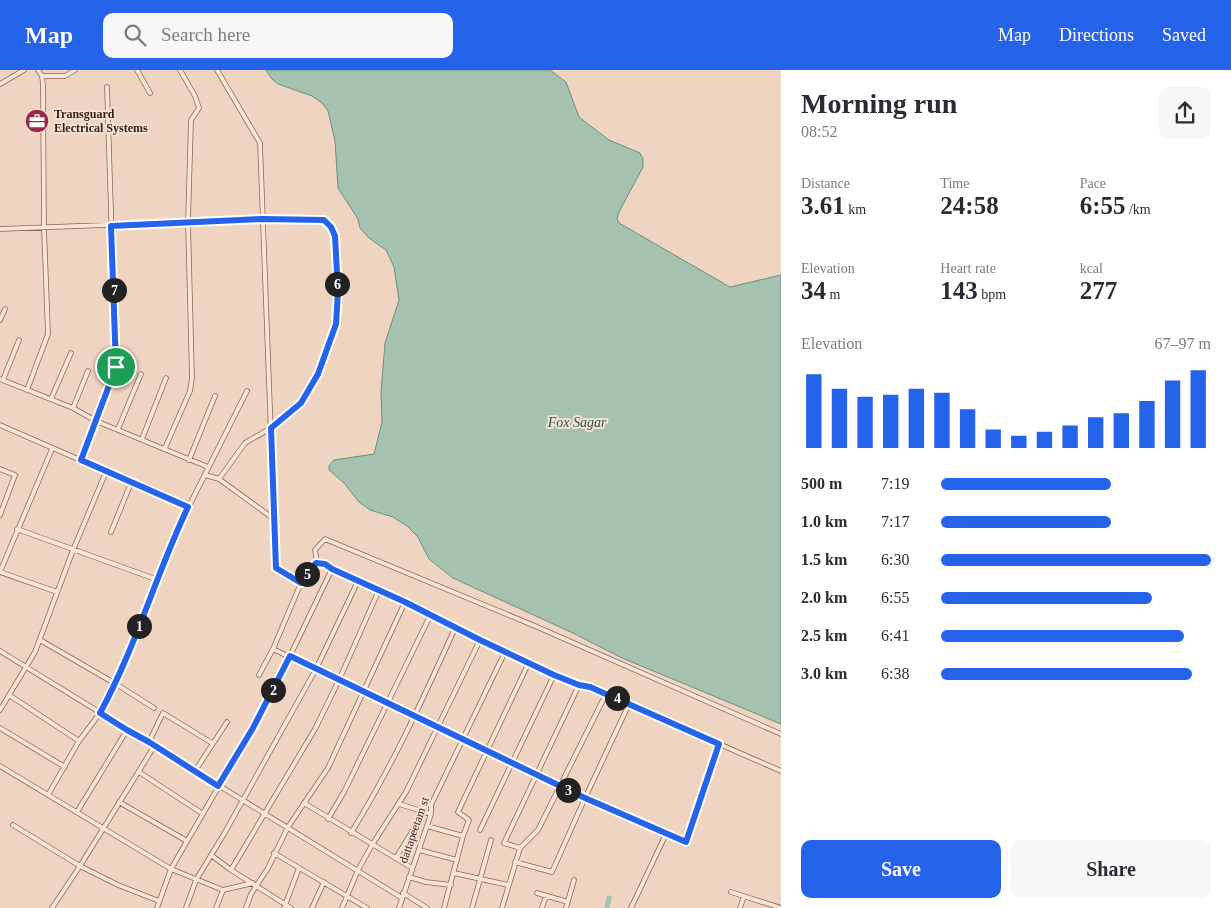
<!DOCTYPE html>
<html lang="en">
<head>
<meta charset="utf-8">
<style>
  :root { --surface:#fff; --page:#f7f7f7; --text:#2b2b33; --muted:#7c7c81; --accent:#2563eb }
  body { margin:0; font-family:Georgia,serif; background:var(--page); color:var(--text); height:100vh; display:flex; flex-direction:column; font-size:19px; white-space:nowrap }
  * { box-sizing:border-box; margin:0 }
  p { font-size:16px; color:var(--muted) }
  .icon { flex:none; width:28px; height:28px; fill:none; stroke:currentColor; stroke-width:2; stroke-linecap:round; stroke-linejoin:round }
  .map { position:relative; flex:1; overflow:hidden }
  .drawer { display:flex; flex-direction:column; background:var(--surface); width:450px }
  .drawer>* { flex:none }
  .pin { position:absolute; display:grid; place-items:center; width:42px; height:42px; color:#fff; margin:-21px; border:2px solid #fff; border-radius:50%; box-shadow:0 1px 5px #0007 }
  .km { position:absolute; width:25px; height:25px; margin:-12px; border-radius:50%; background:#222; color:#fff; font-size:14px; line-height:25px; text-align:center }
  .round { display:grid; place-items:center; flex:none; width:52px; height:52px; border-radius:10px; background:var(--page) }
  .overview { display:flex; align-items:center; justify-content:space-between; height:85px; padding:0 20px }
  h1 { font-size:28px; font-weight:800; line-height:38px }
  .stats { display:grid; grid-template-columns:repeat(3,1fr); gap:8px; height:85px; padding:5px 20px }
  .stats div { display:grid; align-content:center }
  .stats b { font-size:25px; font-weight:800 }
  .stats small { font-size:14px; font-weight:400 }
  .stats p { font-size:14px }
  .chart { height:140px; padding:10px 20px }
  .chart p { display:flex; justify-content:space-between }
  .chart svg { width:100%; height:90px; margin-top:5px; stroke:var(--accent); stroke-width:6 }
  .cta { display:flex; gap:10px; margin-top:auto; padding:10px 20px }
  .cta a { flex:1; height:58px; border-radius:10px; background:var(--accent); color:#fff; font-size:20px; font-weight:800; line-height:58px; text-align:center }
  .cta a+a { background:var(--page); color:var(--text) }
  ul { padding:0 20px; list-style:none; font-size:16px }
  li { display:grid; grid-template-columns:80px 60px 1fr; align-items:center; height:38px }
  li i { height:12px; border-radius:6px; background:var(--accent) }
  header { display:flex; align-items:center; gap:30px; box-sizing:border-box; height:70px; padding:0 25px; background:var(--accent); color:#fff }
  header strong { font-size:24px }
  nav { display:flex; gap:28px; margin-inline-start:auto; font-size:18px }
  .search { width:350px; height:45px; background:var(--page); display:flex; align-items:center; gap:12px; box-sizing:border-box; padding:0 18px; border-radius:10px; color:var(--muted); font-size:19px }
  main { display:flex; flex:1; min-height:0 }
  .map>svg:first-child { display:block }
  .water { fill:#a5c1b0; stroke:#6b907c }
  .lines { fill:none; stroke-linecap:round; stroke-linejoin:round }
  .canal { stroke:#a5c1b0; stroke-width:5 }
  .minor-casing { stroke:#896459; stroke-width:5.5 }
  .minor { stroke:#f9e4d6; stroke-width:4 }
  .route-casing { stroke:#fff; stroke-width:10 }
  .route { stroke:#2563eb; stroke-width:6 }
  .labels { text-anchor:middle; stroke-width:4; stroke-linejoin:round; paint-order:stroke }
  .poi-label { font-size:12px; font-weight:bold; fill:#38221d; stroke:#f6e1d2; text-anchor:start }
  .street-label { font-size:12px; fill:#38221d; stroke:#f6e1d2 }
  .water-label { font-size:14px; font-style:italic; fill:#2c5848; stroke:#f6e1d2 }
</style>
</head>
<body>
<header>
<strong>Map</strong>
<div class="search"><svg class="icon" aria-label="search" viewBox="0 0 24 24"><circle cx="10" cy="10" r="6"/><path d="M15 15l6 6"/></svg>Search here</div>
<nav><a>Map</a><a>Directions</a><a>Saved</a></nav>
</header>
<main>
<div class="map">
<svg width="781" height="838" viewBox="0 0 781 838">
  <rect width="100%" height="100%" fill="#efd4c2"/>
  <!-- water -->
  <path class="water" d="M266 0H550L566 12 579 47 609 70 640 83 643 89V97L619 142 617 149 619 153 730 217 781 205V654L622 588 575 564 453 508 429 489 418 467 407 456 393 447 370 440 359 432 344 413 329 400V396L334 390 374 384 382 352 381 322 385 273 399 230 394 197 386 180 369 168 360 158 358 149 338 118 335 71 328 41 322 33 312 26 278 14 272 9Z"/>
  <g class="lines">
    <!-- canal -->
    <path class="canal" d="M607 838 609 828"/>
    <!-- minor casing -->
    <g class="minor-casing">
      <path id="minor" d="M137 0 150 23
        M217 0 260 73 276 499 301 513
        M42 6H65L75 0
        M0 14 24 0
        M0 159 262 149 324 150 331 157 335 166 337 221 336 254 319 304 301 333 271 358 245 373 219 409
        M0 250 5 239
        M0 309 73 338 96 351 208 397
        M3 310 19 270
        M27 320 48 264 44 158 43 15 42 6 38 0
        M51 329 71 283
        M73 338 88 301
        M0 355 188 437
        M118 359 141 304
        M142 369 166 308
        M165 378 190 321 192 308 188 152 191 50 199 38 195 26 180 0
        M81 390 116 297 107 17
        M189 390 215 326
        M0 399 15 405 0 445
        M205 405 219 409 274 449
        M17 459 158 510
        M111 462 131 413
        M317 493 315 480 325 469 535 556 781 664
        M0 502 52 379
        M0 502 57 522
        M40 570 116 614 154 638
        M0 581 402 828
        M259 605 273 579
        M9 625 79 671
        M629 634 585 728 273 579 301 513 317 493 325 494 554 605 579 615 589 617 781 701
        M0 640 35 582 73 480 106 402
        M0 658 65 697
        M149 672 163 643 212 673
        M0 696 171 799 223 820 253 813
        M195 701 227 652
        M139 702 203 744
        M48 725 79 671 100 643 116 614 172 470 247 321
        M119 732 187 771
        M304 733 412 798
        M399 734 431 744
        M77 742 127 660
        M328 749 344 722 431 544
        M13 755 80 796 118 815 159 831
        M427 756 463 766
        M480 760 554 605
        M351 763C392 697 424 627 456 556
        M520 778 504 773 579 615
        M419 780 457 790
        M274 783 367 838
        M211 785 231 800
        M396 788 424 742
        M515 792 552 802 585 728 686 772 719 674
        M454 803 508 815
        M409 807 426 812 451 815
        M731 822 781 838
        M403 823 427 838
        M537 823 568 832
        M52 838 80 796 155 675
        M157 838 171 799 253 657 290 586 332 499
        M186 838 196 810 224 764 316 599 358 511
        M216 838 223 820
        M246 838 251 824 268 798 288 757 328 698 405 532
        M284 838 299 798
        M291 838 231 800 315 659 339 610 379 520
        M312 838 324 812
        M342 838 358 800 372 775 406 722 480 570
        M399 838 431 744V735L505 582
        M444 838 463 766 469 750 458 742 529 592
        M472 838 491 770
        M502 838 520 778 538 760 606 624
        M542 838 546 826
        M566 838 574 810
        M631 838 666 764
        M740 838 744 826"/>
    </g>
    <!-- minor -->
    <use href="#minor" class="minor"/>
  </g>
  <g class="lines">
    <!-- route casing -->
    <g class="route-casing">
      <path id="route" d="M262 149 324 150 331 157 335 166 338 221 336 254 318 304 301 333 271 358 276 498 301 513 316 493 325 494 332 499 405 532 480 570 554 605 579 615 590 617 719 674 686 772 585 728 290 586 253 658 218 716 149 672 127 660 100 643C136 577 156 504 188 437L81 390 116 297 111 156Z"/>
    </g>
    <!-- route -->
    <use href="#route" class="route"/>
  </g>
  <!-- icons -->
  <defs>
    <g id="office-disc" transform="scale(1.25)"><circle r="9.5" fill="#99284b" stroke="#f6e1d2"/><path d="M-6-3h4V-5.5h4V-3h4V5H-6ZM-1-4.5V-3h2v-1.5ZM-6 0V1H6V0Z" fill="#fff"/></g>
  </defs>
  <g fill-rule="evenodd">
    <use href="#office-disc" x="37" y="51"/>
  </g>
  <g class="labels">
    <!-- poi labels -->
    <g class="poi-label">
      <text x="54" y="48">Transguard<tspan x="54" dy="14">Electrical Systems</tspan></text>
    </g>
    <!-- street labels -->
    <g class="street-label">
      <text transform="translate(414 760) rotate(-71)" y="4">dattapeetam st</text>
    </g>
    <!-- water labels -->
    <g class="water-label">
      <text x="577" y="357">Fox Sagar</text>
    </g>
  </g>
</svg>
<div class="pin" style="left:116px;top:297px;background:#1e9e55"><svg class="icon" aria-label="arrive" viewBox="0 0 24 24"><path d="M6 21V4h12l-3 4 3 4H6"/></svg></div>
<b class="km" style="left:139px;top:556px">1</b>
<b class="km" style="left:273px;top:620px">2</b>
<b class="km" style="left:568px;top:720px">3</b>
<b class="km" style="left:617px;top:628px">4</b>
<b class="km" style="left:307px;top:504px">5</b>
<b class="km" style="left:337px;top:214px">6</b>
<b class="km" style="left:114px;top:220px">7</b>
</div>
<section class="drawer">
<div class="overview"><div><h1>Morning run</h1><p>08:52</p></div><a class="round"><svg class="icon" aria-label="share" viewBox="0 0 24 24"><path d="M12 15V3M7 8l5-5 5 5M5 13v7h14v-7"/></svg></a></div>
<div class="stats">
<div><p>Distance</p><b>3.61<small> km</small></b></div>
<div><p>Time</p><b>24:58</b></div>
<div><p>Pace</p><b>6:55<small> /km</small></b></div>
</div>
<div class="stats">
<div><p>Elevation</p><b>34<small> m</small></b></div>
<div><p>Heart rate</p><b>143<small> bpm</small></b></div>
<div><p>kcal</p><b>277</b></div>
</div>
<div class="chart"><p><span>Elevation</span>67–97 m</p>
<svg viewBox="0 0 160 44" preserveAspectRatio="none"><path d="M5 44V8M15 44V15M25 44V19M35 44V18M45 44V15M55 44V17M65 44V25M75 44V35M85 44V38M95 44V36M105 44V33M115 44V29M125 44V27M135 44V21M145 44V11M155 44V6"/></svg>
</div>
<ul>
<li><b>500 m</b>7:19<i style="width:63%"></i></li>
<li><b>1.0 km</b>7:17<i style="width:63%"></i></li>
<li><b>1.5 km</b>6:30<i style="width:100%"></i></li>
<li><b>2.0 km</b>6:55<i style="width:78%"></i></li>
<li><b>2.5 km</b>6:41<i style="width:90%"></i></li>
<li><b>3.0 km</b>6:38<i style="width:93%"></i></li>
</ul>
<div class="cta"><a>Save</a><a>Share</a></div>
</section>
</main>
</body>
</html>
